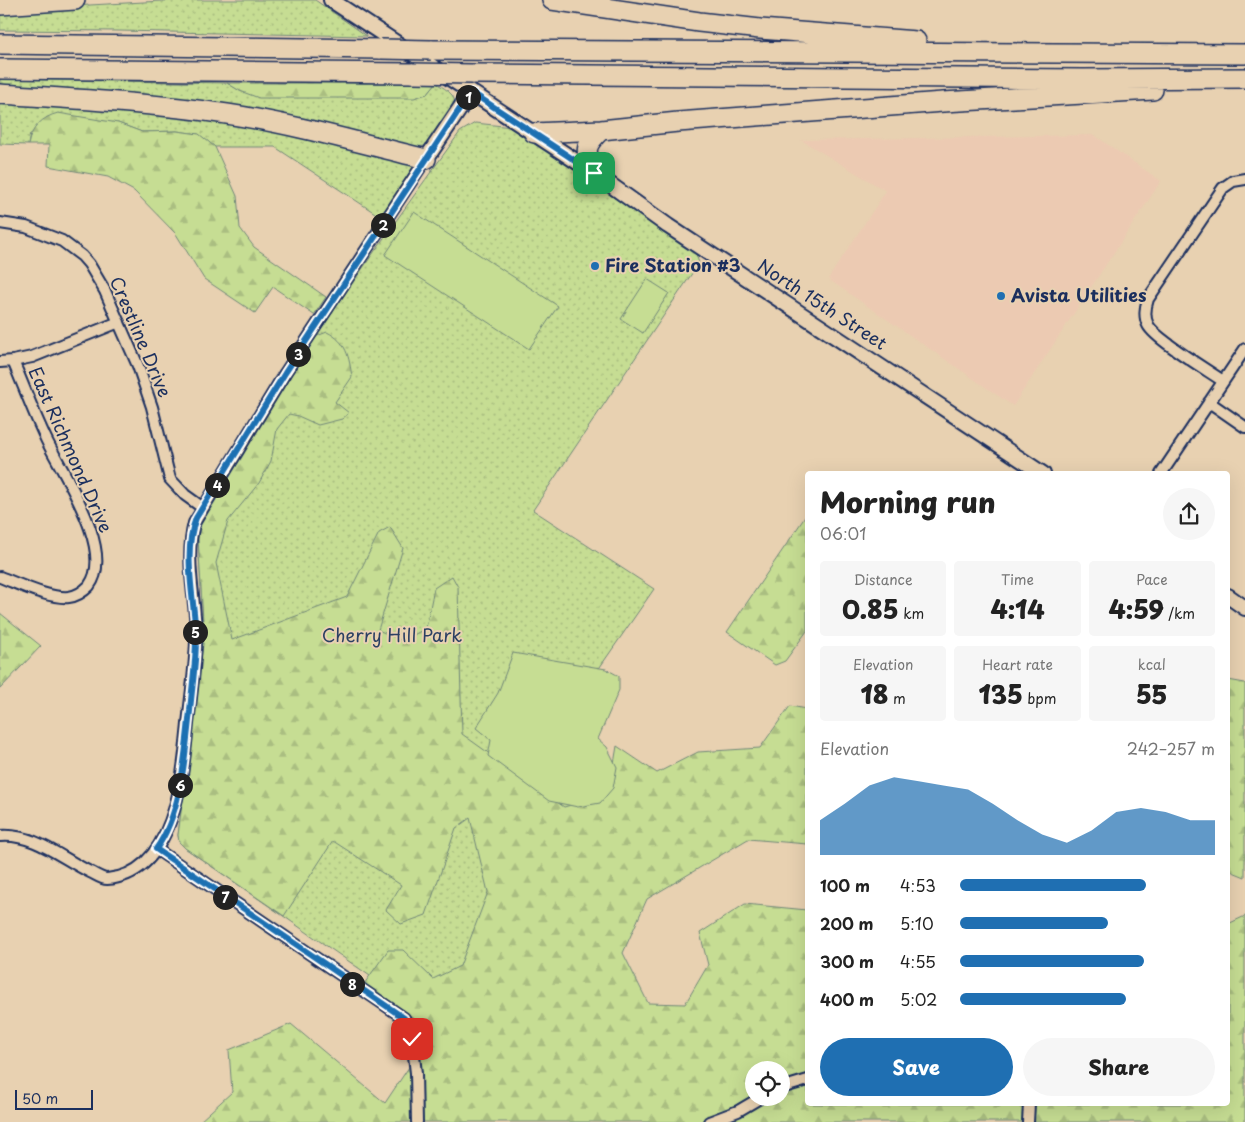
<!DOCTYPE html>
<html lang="en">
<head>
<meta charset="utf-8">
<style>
  :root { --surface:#fff; --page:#f6f6f6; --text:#222; --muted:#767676; --accent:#1f6fb2 }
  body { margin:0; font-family:"Playpen Sans",sans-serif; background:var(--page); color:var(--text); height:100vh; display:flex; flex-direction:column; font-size:19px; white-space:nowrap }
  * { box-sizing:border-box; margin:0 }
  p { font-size:16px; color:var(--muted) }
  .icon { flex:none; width:28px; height:28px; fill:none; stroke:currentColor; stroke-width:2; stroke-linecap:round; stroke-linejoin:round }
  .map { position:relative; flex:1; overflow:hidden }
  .details { position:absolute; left:805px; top:471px; width:425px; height:635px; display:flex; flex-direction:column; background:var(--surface); border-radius:5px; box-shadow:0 5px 20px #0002 }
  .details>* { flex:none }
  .fabs { position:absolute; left:745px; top:1061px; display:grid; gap:10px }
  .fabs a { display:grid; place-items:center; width:45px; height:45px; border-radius:50%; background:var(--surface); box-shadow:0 5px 20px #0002; font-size:25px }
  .scale { position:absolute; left:15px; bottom:12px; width:78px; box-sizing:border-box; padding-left:5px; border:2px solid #1b2f5e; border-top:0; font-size:14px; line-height:18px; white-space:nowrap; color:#1b2f5e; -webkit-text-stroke:4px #e8d1b1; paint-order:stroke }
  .pin { position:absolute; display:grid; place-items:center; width:42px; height:42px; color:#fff; margin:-21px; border-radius:10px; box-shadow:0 2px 8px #0006 }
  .km { position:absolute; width:25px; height:25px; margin:-12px; border-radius:50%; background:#222; color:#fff; font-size:14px; line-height:25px; text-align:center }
  .round { display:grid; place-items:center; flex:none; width:52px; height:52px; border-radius:26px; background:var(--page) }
  .overview { display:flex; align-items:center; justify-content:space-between; height:85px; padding:0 15px }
  h1 { font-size:28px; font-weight:800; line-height:38px }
  .metrics { display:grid; grid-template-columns:repeat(3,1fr); gap:8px; height:85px; padding:5px 15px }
  .metrics div { display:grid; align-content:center; border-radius:5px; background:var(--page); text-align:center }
  .metrics b { font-size:25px; font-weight:800 }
  .metrics small { font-size:14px; font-weight:400 }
  .metrics p { font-size:14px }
  .chart { height:140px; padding:10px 15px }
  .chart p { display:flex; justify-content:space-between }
  .chart svg { width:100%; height:90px; margin-top:5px; fill:var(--accent); opacity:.7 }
  .cta { display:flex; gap:10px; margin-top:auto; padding:10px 15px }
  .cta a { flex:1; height:58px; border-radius:30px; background:var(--accent); color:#fff; font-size:20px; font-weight:800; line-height:58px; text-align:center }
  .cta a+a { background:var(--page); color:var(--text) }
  ul { padding:0 15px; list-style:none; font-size:16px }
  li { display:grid; grid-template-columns:80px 60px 1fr; align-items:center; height:38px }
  li i { height:12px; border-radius:6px; background:var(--accent) }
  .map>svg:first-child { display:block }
  .built { fill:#eccab2 }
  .grass { fill:url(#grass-dots); stroke:#708678 }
  .forest { fill:url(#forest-firs); stroke:#708678; fill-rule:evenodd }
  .pitch { fill:#c6dd93; stroke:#708678 }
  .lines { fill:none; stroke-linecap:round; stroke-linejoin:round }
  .street-casing { stroke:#1b2f5e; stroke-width:14 }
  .secondary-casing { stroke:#1b2f5e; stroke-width:18 }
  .highway-casing { stroke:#1b2f5e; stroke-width:22 }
  .street { stroke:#e8d1b1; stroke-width:10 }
  .secondary { stroke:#e8d1b1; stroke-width:14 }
  .highway { stroke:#e8d1b1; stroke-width:19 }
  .highway-bridge-casing { stroke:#1b2f5e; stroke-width:22; stroke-linecap:butt }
  .highway-bridge { stroke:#e8d1b1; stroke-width:19 }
  .route-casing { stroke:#fff; stroke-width:10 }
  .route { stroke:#1f6fb2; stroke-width:6 }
  .poi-dot { fill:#1f6fb2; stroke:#e8d1b1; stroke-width:2 }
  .labels { text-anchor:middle; stroke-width:4; stroke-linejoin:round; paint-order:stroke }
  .poi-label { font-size:18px; font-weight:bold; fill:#1b2f5e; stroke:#e8d1b1; text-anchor:start }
  .street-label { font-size:18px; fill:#1b2f5e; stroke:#e8d1b1 }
  .park-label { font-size:18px; fill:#2c4063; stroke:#e8d1b1 }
</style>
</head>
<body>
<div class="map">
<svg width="1245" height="1122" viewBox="0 0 1245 1122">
  <defs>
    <pattern id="grass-dots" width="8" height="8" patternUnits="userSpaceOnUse" patternTransform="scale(1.25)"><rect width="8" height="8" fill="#c6dd93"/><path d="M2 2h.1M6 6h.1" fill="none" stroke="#aabe81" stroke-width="1.8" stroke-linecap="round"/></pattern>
    <pattern id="forest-firs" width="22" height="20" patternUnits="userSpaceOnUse" patternTransform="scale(1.25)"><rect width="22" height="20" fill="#c6dd93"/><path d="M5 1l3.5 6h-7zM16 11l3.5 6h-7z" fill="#aabe81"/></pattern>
  </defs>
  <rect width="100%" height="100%" fill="#e8d1b1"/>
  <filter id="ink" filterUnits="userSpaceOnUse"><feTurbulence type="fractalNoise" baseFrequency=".02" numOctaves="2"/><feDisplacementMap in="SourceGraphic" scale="10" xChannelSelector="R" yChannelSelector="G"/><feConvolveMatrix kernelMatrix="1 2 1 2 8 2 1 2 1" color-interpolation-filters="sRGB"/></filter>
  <g filter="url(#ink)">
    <!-- built -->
    <path class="built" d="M1094 135 1161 181 1013 406 828 279 886 191 801 140Z"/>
    <!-- grass -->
    <path class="grass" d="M180 0H315L367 36 119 31 0 30V10Z
      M0 79 227 83 240 91 427 94 436 83C441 86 448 90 452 95 462 107 435 136 427 146L407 147 0 88Z
      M0 102 182 115 281 131 416 166 388 208 378 215 275 147H215L198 134 177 131 142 132 118 123 30 134 28 145 0 144Z
      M475 123 512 127 696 254 699 263 533 510 654 589 548 742 602 780 438 1023 185 848 179 842 178 835 204 637 198 538 201 523C278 387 368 258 460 132Z"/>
    <!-- forest -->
    <path class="forest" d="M227 83H436L427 94 414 98H259L240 91Z
      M58 113 118 123 142 132 177 131 199 134 215 147 237 196 240 228 254 247 326 297 314 315 273 287 255 313 204 279 176 234 134 191 108 177 48 166 49 145H28C31 128 42 117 58 113Z
      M327 332C347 342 349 357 352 377L335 402 349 413 342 419 318 425 298 416 289 414 277 429 271 461 259 483 228 521 216 563 232 640 347 597 379 533 390 527 403 548 378 630 403 641 426 628 434 588 452 576 458 587 462 734 564 807 602 796 610 787 617 746 657 773 698 752 760 748 790 706 807 709V844L748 839 647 899 623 953 648 1003 685 1004 708 965 700 933 745 904 807 910 808 1104H1228V924L1245 916V1122H199L232 1092 229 1050 291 1024 385 1103 433 1031 364 984 388 950H403L433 979 460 966 488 892 470 818 456 828 426 915 401 924 386 910 401 885 333 841 284 916 185 848 179 842 178 835 204 637 198 538 201 523 284 386 317 336ZM754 1070H781V1098H754Z
      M807 514V631L785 661 775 665 727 632Z
      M0 613 41 646 0 689Z
      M1228 680 1245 683V877L1228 870Z"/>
    <!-- pitch -->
    <path class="pitch" d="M414 212 558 306 529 349 385 255Z
      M647 279 669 293 643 333 621 319Z
      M513 653 606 669 619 676V690L598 739 607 747 617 767 613 788 600 803 578 807 549 801 488 756 491 740 476 728 498 693Z"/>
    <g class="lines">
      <!-- street casing -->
      <g class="street-casing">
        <path id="street" d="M0 223 26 227 62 241 82 256 89 264 105 291 138 366 152 407 170 479 185 495 203 508
          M0 362 13 361 32 357 119 322
          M1223 381C1207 370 1155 339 1148 325 1144 317 1145 308 1148 299L1223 188 1233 181 1245 179
          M1209 402 1245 427
          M1161 474 1245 349
          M0 577C19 584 50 599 69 597 77 596 84 591 89 586 116 551 62 473 46 439 34 414 24 387 13 361
          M0 836C34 833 61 858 90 872 95 874 101 879 107 879 175 874 183 775 188 724 191 696 195 668 196 641 197 602 184 562 194 523L285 373 426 159
          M156 849 404 1018 412 1039 416 1073 417 1122
          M781 1088 808 1080
          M709 1122 738 1111 760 1098
          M1028 1122 1029 1104"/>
      </g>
      <!-- secondary casing -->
      <g class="secondary-casing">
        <path id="secondary" d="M331 0 594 173 668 226 1043 474
          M426 159 471 92
          M1228 596 1245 608"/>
      </g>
      <!-- highway casing -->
      <g class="highway-casing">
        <path id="highway" d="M552 0 699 22 760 29 916 41
          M0 5 75 0
          M0 44 381 49
          M431 50 1245 54
          M0 69 413 73
          M472 74 1083 79 1245 78
          M0 94C75 99 152 103 227 114 294 124 360 143 426 159
          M534 133 601 130 678 122 943 102 1153 90
          M594 173C585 151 583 147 601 130"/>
      </g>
      <!-- street -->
      <use href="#street" class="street"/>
      <!-- secondary -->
      <use href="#secondary" class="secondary"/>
      <!-- highway -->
      <use href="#highway" class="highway"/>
      <!-- highway-bridge casing -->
      <g class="highway-bridge-casing">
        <path id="highway-bridge" d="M381 49 431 50
          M413 73 472 74"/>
      </g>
      <!-- highway-bridge -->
      <use href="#highway-bridge" class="highway-bridge"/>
    </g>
  </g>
  <g class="lines" filter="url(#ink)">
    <!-- route casing -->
    <g class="route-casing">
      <path id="route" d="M412 1039 404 1018 156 849C182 813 185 754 190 711 192 687 196 662 196 639 195 601 182 553 196 518L285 373 471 92 594 173"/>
    </g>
    <!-- route -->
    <use href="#route" class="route"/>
  </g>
  <!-- markers -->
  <g class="poi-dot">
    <circle cx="595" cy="266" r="5"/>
    <circle cx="1001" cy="296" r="5"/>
  </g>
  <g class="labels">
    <!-- poi labels -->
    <g class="poi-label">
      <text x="605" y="272">Fire Station #3</text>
      <text x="1011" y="302">Avista Utilities</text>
    </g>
    <!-- street labels -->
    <g class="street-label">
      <text transform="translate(822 305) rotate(33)" y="6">North 15th Street</text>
      <text transform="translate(140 337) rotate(67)" y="6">Crestline Drive</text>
      <text transform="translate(70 450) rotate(66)" y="6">East Richmond Drive</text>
    </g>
    <!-- park labels -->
    <g class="park-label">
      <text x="392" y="642">Cherry Hill Park</text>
    </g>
  </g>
</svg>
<div class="fabs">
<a><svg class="icon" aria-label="locate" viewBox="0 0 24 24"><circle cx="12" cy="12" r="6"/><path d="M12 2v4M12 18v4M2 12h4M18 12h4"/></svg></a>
</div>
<div class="scale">50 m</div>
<div class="pin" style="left:594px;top:173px;background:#1e9e55"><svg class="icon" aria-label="arrive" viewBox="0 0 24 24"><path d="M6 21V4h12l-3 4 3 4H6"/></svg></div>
<div class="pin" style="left:412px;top:1039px;background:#d93025"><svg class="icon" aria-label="check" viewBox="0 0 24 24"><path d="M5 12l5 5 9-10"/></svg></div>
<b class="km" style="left:468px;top:97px">1</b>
<b class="km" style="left:383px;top:225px">2</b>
<b class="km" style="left:298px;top:354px">3</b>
<b class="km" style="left:217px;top:485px">4</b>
<b class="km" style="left:195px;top:632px">5</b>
<b class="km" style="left:180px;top:785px">6</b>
<b class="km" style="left:225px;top:897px">7</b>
<b class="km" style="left:352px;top:984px">8</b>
<section class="details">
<div class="overview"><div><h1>Morning run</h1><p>06:01</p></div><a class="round"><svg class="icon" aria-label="share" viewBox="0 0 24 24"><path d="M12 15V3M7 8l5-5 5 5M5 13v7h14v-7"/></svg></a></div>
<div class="metrics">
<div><p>Distance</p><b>0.85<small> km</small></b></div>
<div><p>Time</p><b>4:14</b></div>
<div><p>Pace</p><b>4:59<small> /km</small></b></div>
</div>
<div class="metrics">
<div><p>Elevation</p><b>18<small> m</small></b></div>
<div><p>Heart rate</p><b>135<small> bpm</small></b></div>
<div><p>kcal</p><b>55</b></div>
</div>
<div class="chart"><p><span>Elevation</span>242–257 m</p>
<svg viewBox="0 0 160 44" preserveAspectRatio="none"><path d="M0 44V27L10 19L20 10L30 6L40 8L50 10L60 12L70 19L80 27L90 34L100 38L110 32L120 23L130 21L140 23L150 27L160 27V44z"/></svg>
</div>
<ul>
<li><b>100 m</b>4:53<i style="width:73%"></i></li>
<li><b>200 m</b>5:10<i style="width:58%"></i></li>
<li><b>300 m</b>4:55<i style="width:72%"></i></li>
<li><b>400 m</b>5:02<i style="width:65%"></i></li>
</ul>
<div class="cta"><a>Save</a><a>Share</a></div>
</section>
</div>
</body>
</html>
